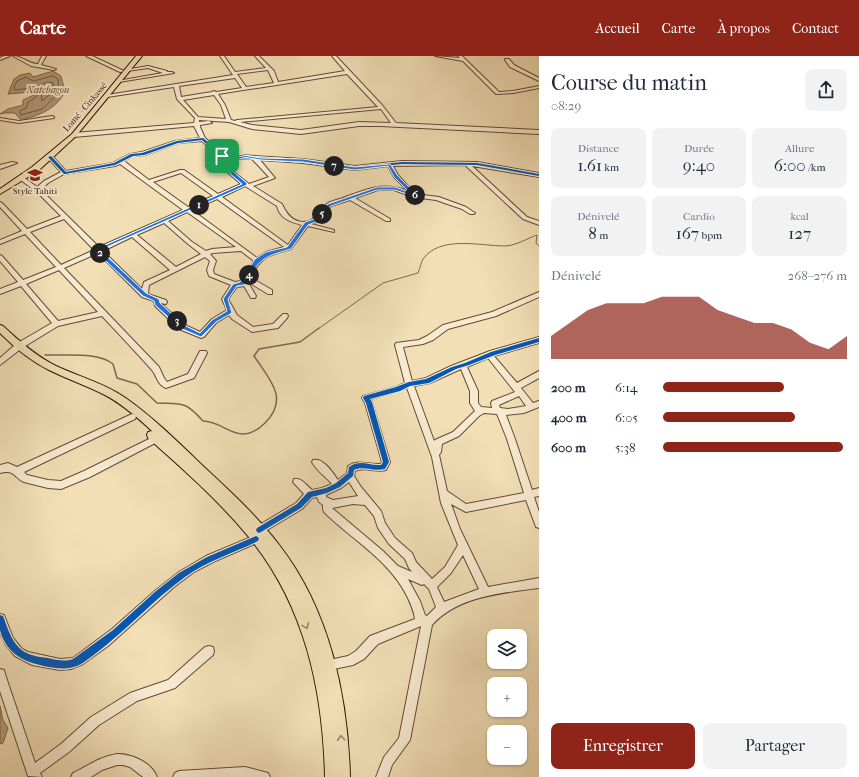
<!DOCTYPE html>
<html lang="fr">
<head>
<meta charset="utf-8">
<style>
  :root { --surface:#fff; --page:#f2f2f3; --text:#1f2937; --muted:#747a83; --accent:#8f2418 }
  body { margin:0; font-family:"IM FELL French Canon",serif; background:var(--page); color:var(--text); height:100vh; display:flex; flex-direction:column; font-size:15px; white-space:nowrap }
  * { box-sizing:border-box; margin:0 }
  p { font-size:13px; color:var(--muted) }
  .icon { flex:none; width:22px; height:22px; fill:none; stroke:currentColor; stroke-width:2; stroke-linecap:round; stroke-linejoin:round }
  .map { position:relative; flex:1; overflow:hidden }
  .drawer { display:flex; flex-direction:column; background:var(--surface); width:320px }
  .drawer>* { flex:none }
  .fabs { position:absolute; left:487px; top:573px; display:grid; gap:8px }
  .fabs a { display:grid; place-items:center; width:40px; height:40px; border-radius:8px; background:var(--surface); box-shadow:0 1px 3px #0004; font-size:20px }
  .pin { position:absolute; display:grid; place-items:center; width:34px; height:34px; color:#fff; margin:-17px; border-radius:8px; box-shadow:0 2px 6px #0006 }
  .km { position:absolute; width:20px; height:20px; margin:-10px; border-radius:50%; background:#222; color:#fff; font-size:11px; line-height:20px; text-align:center }
  .round { display:grid; place-items:center; flex:none; width:42px; height:42px; border-radius:8px; background:var(--page) }
  .head { display:flex; align-items:center; justify-content:space-between; height:68px; padding:0 12px }
  h1 { font-size:22px; font-weight:600; line-height:30px }
  .stats { display:grid; grid-template-columns:repeat(3,1fr); gap:6px; height:68px; padding:4px 12px }
  .stats div { display:grid; align-content:center; border-radius:8px; background:var(--page); text-align:center }
  .stats b { font-size:17px; font-weight:600 }
  .stats small { font-size:11px; font-weight:400 }
  .stats p { font-size:11px }
  .chart { height:112px; padding:8px 12px }
  .chart p { display:flex; justify-content:space-between }
  .chart svg { width:100%; height:72px; margin-top:4px; fill:var(--accent); opacity:.7 }
  .primary-button { display:flex; gap:8px; margin-top:auto; padding:8px 12px }
  .primary-button a { flex:1; height:46px; border-radius:8px; background:var(--accent); color:#fff; font-size:16px; font-weight:600; line-height:46px; text-align:center }
  .primary-button a+a { background:var(--page); color:var(--text) }
  ul { padding:0 12px; list-style:none; font-size:13px }
  li { display:grid; grid-template-columns:64px 48px 1fr; align-items:center; height:30px }
  li i { height:10px; border-radius:5px; background:var(--accent) }
  header { display:flex; align-items:center; gap:24px; box-sizing:border-box; height:56px; padding:0 20px; background:var(--accent); color:#fff }
  header strong { font-size:19px }
  nav { display:flex; gap:22px; margin-inline-start:auto; font-size:14px }
  main { display:flex; flex:1; min-height:0 }
  .map>svg:first-child { display:block }
  .water { fill:#b19b7b; stroke:#7f664d }
  .lines { fill:none; stroke-linecap:round; stroke-linejoin:round }
  .shore { stroke:#725942; stroke-width:1 }
  .stream-far1 { stroke:#7f664d; stroke-width:1 }
  .stream { stroke:#7f664d; stroke-width:1.5 }
  .minor-casing { stroke:#644934; stroke-width:2 }
  .major-casing { stroke:#341708; stroke-width:2 }
  .highway-casing { stroke:#341708; stroke-width:2 }
  .minor { fill:#f7ead0; fill-rule:evenodd }
  .major { fill:#f2dfb6; fill-rule:evenodd }
  .highway { fill:#f2dfb6; fill-rule:evenodd }
  .cycleway-casing { stroke:#f7ead0; stroke-width:2 }
  .cycleway { fill:#0057b8; fill-rule:evenodd }
  .oneway { stroke:#9c8568 }
  .route { fill:#1a73e8; stroke:#fff; fill-rule:evenodd }
  .labels { text-anchor:middle; stroke-width:4; stroke-linejoin:round; paint-order:stroke }
  .far-street-label { font-size:9px; fill:#341708; stroke:#f7ead0 }
  .far-poi-label { font-size:9px; fill:#341708; stroke:#f7ead0 }
  .far-water-label { font-size:10px; font-style:italic; fill:#664c36; stroke:#f7ead0 }
</style>
</head>
<body>
<header>
<strong>Carte</strong>
<nav><a>Accueil</a><a>Carte</a><a>À propos</a><a>Contact</a></nav>
</header>
<main>
<div class="map">
<svg width="539" height="721" viewBox="0 0 539 721">
  <rect width="100%" height="100%" fill="#f2dfb6"/>
  <filter id="stains"><feTurbulence type="fractalNoise" baseFrequency=".005" numOctaves="4"/><feColorMatrix values="0 0 0 0 .2 0 0 0 0 .09 0 0 0 0 .02 0 0 0 .5 -.17"/></filter>
  <radialGradient id="worn" r=".72"><stop offset=".6" stop-color="#630" stop-opacity="0"/><stop offset="1" stop-color="#630" stop-opacity=".3"/></radialGradient>
  <!-- water -->
  <path class="water" d="M53 15 61 20C62 25 66 34 63 39 55 53 38 60 23 63H20L15 57H4L0 58 8 53 23 49V44L34 39 30 36 8 38 14 23 20 19 30 17 33 21Z
    M0 650 3 664 8 672 3 687 0 688Z"/>
  <g class="lines">
    <!-- shore -->
    <path class="shore" d="M53 20 58 23 59 37 42 53 21 59 20 55 26 52 28 46 35 42 37 38 31 32 15 34 14 32 17 25 26 21 33 25Z
      M48 26 53 27 55 34 42 45 40 30Z"/>
    <!-- stream-far1 -->
    <path class="stream-far1" d="M318 273 383 227 418 217C420 213 421 206 423 203 440 179 481 190 505 190 515 190 528 182 537 179L536 187 539 190"/>
    <!-- stream -->
    <path class="stream" d="M45 299C63 300 98 295 113 308L117 322 137 328 157 347C183 348 185 345 203 365 219 365 229 378 243 378 252 378 259 373 265 367 290 342 269 323 254 300L259 293 300 286 319 272"/>
    <!-- minor casing -->
    <g class="minor-casing">
      <path id="minor" d="M4 0H10L0 4V2Z
        M13 0C22 0 29 8 38 8L42 0H46L41 9 56 13 54 14 31 10Z
        M86 0H92L124 15 120 16Z
        M220 0H224L235 16 266 12 255 0H259L274 15 278 26 345 15 332 0H336L382 49 396 67 539 74V78L380 70H359L301 78 252 73 229 66 199 64V66L209 65 212 67 200 69V71L205 82 223 98 303 103 355 110 402 105 477 106 539 117V121L472 110 527 161 539 165V169L523 163 465 109 393 110 398 119 415 138 439 141 466 151 475 157 474 158H470L462 153 436 144 413 141 394 134H378L355 142 390 163V165H386L350 144 331 150 318 165 311 168 334 174V176L308 170 291 193C265 200 263 200 248 223H253L272 234V238H268L250 227 249 228 256 240 255 242H251L244 230 237 231 228 243 237 259 253 271 273 268 283 258H287L288 260 287 262 278 272 252 276 232 263 229 259 216 267 204 281 201 282 179 273 155 250 154 245 142 241 98 197 64 212 159 311 164 322 167 326 188 318 200 295H206L207 297 194 322 166 332C157 329 157 319 151 313 135 295 118 277 102 260L58 270 22 292 0 309V302L16 288 52 267 21 230 0 238V233L18 226 0 205V199L2 200 23 224 56 211 25 178 0 188V184L22 175 0 151V146L2 147 27 173 61 160 38 137 18 122 23 121 37 131 44 125 61 116 48 102V100H52L66 115 113 107 130 98 142 96 175 85 200 82 194 70 74 81 71 79 74 77 194 67 195 62 177 43 174 31 107 41 105 40 107 39 233 19ZM268 14 274 27 246 31 237 18ZM347 18 378 51 237 64 235 65 231 64 225 49 218 38ZM235 22 242 32 216 36 214 35 212 36 181 41 179 30ZM214 39 221 49 226 63 198 61 183 44ZM381 53 391 67 359 66 301 74 252 69 240 66ZM202 85 220 101 225 114 241 128 218 138 184 114H180L149 124 124 105 133 100 145 99 178 87ZM225 102 252 103 269 121 249 128 229 112ZM260 104 303 107 355 114 388 110 394 121 408 135C384 126 371 132 348 140 342 143 334 144 328 147 319 153 316 166 304 166 292 166 286 157 282 148L253 130 275 122ZM120 108 183 154 99 191 41 134 48 127 64 118 115 110ZM181 117 213 140 188 151 153 126ZM245 130 277 150C280 163 291 166 302 169L288 189 222 141ZM217 143 284 191 266 196 257 202 192 154ZM187 156 236 191 212 193 206 195 192 186 168 165ZM64 163 94 194 61 209 30 176ZM164 167 188 188 201 198 176 211 137 179ZM132 181 170 214 144 226 142 233 103 195ZM241 195 254 205 241 225 235 226 214 218 213 214 216 205 210 198 213 197ZM205 201 210 205 207 214 209 220 231 229 222 243 227 254 212 263 200 276 185 269 160 247 166 248 167 246 166 244 148 238 149 229ZM59 214 98 256 58 265 26 228Z
        M435 0 460 2 458 0H462L499 36 513 35 539 30V32L513 37 496 38 463 5Z
        M505 3H509L514 9 539 22V25L510 11 505 4Z
        M148 10 167 15V16H172L174 17 119 26 117 25 163 17 148 12 127 15 125 14Z
        M52 60 54 61V62L19 67 0 64V62L19 65Z
        M12 106 17 107 0 113V109Z
        M539 236V241L496 260 448 273 433 284 423 288 403 291 412 325 426 322 451 310 490 295 539 281V287L494 300 517 327 539 315V322L521 332 533 347 539 345V351L524 357 506 359 515 383 532 434 539 432V440L534 441 539 456V472L536 471 526 444 466 456 451 448 460 473 488 531 539 522V532C502 537 458 540 432 569L410 684 392 709 388 721H376L384 701 399 682 421 570 378 588 364 603 353 609 329 614 325 613 324 609 325 605 348 600 356 595 370 580 415 563C414 555 411 549 408 542 390 504 352 484 324 456L323 453V449L319 446 317 441 312 442 302 453 262 477 259 478 256 477 254 474 256 471 296 447 304 438 293 426 294 423C301 421 307 430 312 434L322 432 332 428C326 421 316 414 312 406L313 404C323 401 333 417 338 424L347 417 348 410C359 403 368 409 380 408L382 406 365 347 362 342 363 340 396 331 405 327 395 289 396 287 419 284 427 280 443 269 492 256ZM488 302 515 336 492 345 491 347 492 352 481 351 478 347V335L467 311ZM461 313 470 335V347L475 355 453 376 435 384 434 385 414 330 430 327ZM407 332 432 401 441 447 458 489 445 511 432 523 416 506 412 497 395 482 385 467 381 455 361 431 354 420 355 415C364 410 375 417 386 414L390 406 371 343ZM519 340 526 350 508 353 500 352 499 349ZM484 357 497 358 507 383 524 437 466 448 447 435 439 399 441 396 442 388 459 380 479 360ZM349 426 358 440 333 444 326 441V439L341 432ZM353 448 365 449 374 460 378 472 389 488 405 503 409 512 412 516 398 510 383 495 332 452ZM463 499 479 533 444 546 437 531 451 517ZM408 523 422 529 424 528 429 533 436 551 427 560 425 559 420 545Z
        M132 358 135 359 136 361 135 363 24 416 27 419 48 424 61 425 84 415 153 381H159L160 383 159 385 90 421 61 433 48 432 24 426C13 421 15 413 0 417V409L8 407 17 411Z
        M256 479 259 480 261 483 259 486 213 506 194 516 174 531 108 590 83 608 71 613 60 614 32 609 15 600 6 589 0 577V558L4 559 13 582 22 593 28 596 60 603 73 602 112 573 156 534 179 516 206 500Z
        M209 590 213 591 214 595 213 599 175 632 137 645 99 669 69 696 40 717 42 721 28 720 0 635V613L4 614 5 618 35 707 61 688 91 661 130 637 168 624 205 591Z
        M117 698C132 698 151 706 157 721H143L130 711 123 709H117L102 714 91 721H71L73 717C88 710 99 701 117 698Z
        M245 711 268 717 270 721H173L175 717 179 715Z"/>
    </g>
    <!-- major casing -->
    <g class="major-casing">
      <path id="major" d="M0 269 3 270C19 285 36 300 56 310 80 321 106 328 127 343 155 363 180 388 204 411 231 436 258 461 280 490 330 555 348 641 350 721H325C323 634 305 549 248 480 218 444 183 413 148 382L147 379 148 376 152 375C137 361 121 347 103 338 85 329 67 323 49 314 31 305 15 292 0 277Z"/>
    </g>
    <!-- highway casing -->
    <g class="highway-casing">
      <path id="highway" d="M136 0H142L76 80 38 115 0 138V133L32 111 72 78Z"/>
    </g>
    <!-- minor -->
    <use href="#minor" class="minor"/>
    <!-- major -->
    <use href="#major" class="major"/>
    <!-- highway -->
    <use href="#highway" class="highway"/>
    <!-- cycleway casing -->
    <g class="cycleway-casing">
      <path id="cycleway" d="M203 82 223 99 303 104 355 111 402 106 477 107 539 118V120L477 109 402 108 355 113 303 106 222 101 202 84 178 87 144 99 133 100 115 109 65 118H64L48 101 51 100 66 116 114 107 131 98 142 97 177 85Z
        M539 282V286L495 299 469 309 456 313 429 327 410 330 400 335 370 343 372 346 389 406 385 413C374 416 363 409 354 414L353 420 340 431 327 437 312 441 301 452 261 476 259 477 257 476 256 474 257 472 297 448 308 436 326 432 336 427 348 417 349 411C361 403 368 410 381 409L383 406 366 347 363 342 364 340 396 331 409 326 426 323 452 311 465 307 491 296Z
        M256 480 258 481 259 483 258 485C234 497 207 505 185 521 153 544 127 574 95 598 87 604 79 611 69 612 59 614 36 609 27 605 14 600 3 588 0 574 0 570 0 564 0 559L3 560C9 576 14 594 32 599 37 601 43 601 48 602 57 604 64 606 73 603L113 574 156 535 179 517 207 501Z"/>
    </g>
    <!-- cycleway -->
    <use href="#cycleway" class="cycleway"/>
  </g>
  <!-- one-way arrows -->
  <defs><path id="oneway-chevron" d="M-2-3.5L2.5 0L-2 3.5" fill="none" stroke-width="1.6" stroke-linecap="round" stroke-linejoin="round"/></defs>
  <g class="oneway">
    <use href="#oneway-chevron" transform="translate(306 570) rotate(69)"/>
    <use href="#oneway-chevron" transform="translate(341 682) rotate(-94)"/>
  </g>
  <!-- route -->
  <path class="route" d="M222 98H237L261 102 303 103 355 111 390 108 398 120 418 140 416 141 395 134H377L331 150 318 165 308 169 291 193C262 201 260 203 244 229L237 230 228 243 232 257 216 266 201 281 180 272 155 249 154 245 143 240 94 194 242 128 226 114 220 100ZM237 100 261 104 303 106 355 114 388 110 394 121 409 136 395 131H377L328 148 314 163 305 166 287 191 266 196 255 203 240 226 233 228 223 243 227 255 212 264 200 277 184 269 160 247 159 243 146 237 100 194 247 129V127L229 112 225 101Z"/>
  <!-- icons -->
  <defs>
    <g id="school-bare" transform="scale(1.2)"><path d="M0-5L7-2L0 1L-7-2ZM-4 1L0 2.5L4 1V4Q0 6-4 4Z" fill="#8f2418" stroke="#f7ead0" stroke-width="2.5" paint-order="stroke"/></g>
  </defs>
  <g fill-rule="evenodd">
    <use href="#school-bare" x="35" y="119"/>
  </g>
  <g class="labels">
    <!-- far-street labels -->
    <g class="far-street-label">
      <text transform="translate(85 51) rotate(-49)" y="3">Lomé - Cinkassé</text>
    </g>
    <!-- far-poi labels -->
    <g class="far-poi-label">
      <text x="35" y="138">Style Tahiti</text>
    </g>
    <!-- far-water labels -->
    <g class="far-water-label">
      <text x="48" y="37">Natebagou</text>
    </g>
  </g>
  <rect width="100%" height="100%" filter="url(#stains)"/>
  <rect width="100%" height="100%" fill="url(#worn)"/>
</svg>
<div class="fabs">
<a><svg class="icon" aria-label="layers" viewBox="0 0 24 24"><path d="M12 4l9 5-9 5-9-5zM3 14l9 5 9-5"/></svg></a>
<a>+</a>
<a>−</a>
</div>
<div class="pin" style="left:222px;top:100px;background:#1e9e55"><svg class="icon" aria-label="arrive" viewBox="0 0 24 24"><path d="M6 21V4h12l-3 4 3 4H6"/></svg></div>
<b class="km" style="left:199px;top:149px">1</b>
<b class="km" style="left:100px;top:197px">2</b>
<b class="km" style="left:177px;top:265px">3</b>
<b class="km" style="left:249px;top:219px">4</b>
<b class="km" style="left:322px;top:158px">5</b>
<b class="km" style="left:415px;top:139px">6</b>
<b class="km" style="left:334px;top:110px">7</b>
</div>
<section class="drawer">
<div class="head"><div><h1>Course du matin</h1><p>08:29</p></div><a class="round"><svg class="icon" aria-label="share" viewBox="0 0 24 24"><path d="M12 15V3M7 8l5-5 5 5M5 13v7h14v-7"/></svg></a></div>
<div class="stats">
<div><p>Distance</p><b>1.61<small> km</small></b></div>
<div><p>Durée</p><b>9:40</b></div>
<div><p>Allure</p><b>6:00<small> /km</small></b></div>
</div>
<div class="stats">
<div><p>Dénivelé</p><b>8<small> m</small></b></div>
<div><p>Cardio</p><b>167<small> bpm</small></b></div>
<div><p>kcal</p><b>127</b></div>
</div>
<div class="chart"><p><span>Dénivelé</span>268–276 m</p>
<svg viewBox="0 0 160 44" preserveAspectRatio="none"><path d="M0 44V30L10 22L20 14L30 10L40 10L50 10L60 6L70 6L80 6L90 14L100 18L110 22L120 22L130 26L140 34L150 38L160 30V44z"/></svg>
</div>
<ul>
<li><b>200 m</b>6:14<i style="width:66%"></i></li>
<li><b>400 m</b>6:05<i style="width:72%"></i></li>
<li><b>600 m</b>5:38<i style="width:98%"></i></li>
</ul>
<div class="primary-button"><a>Enregistrer</a><a>Partager</a></div>
</section>
</main>
</body>
</html>
